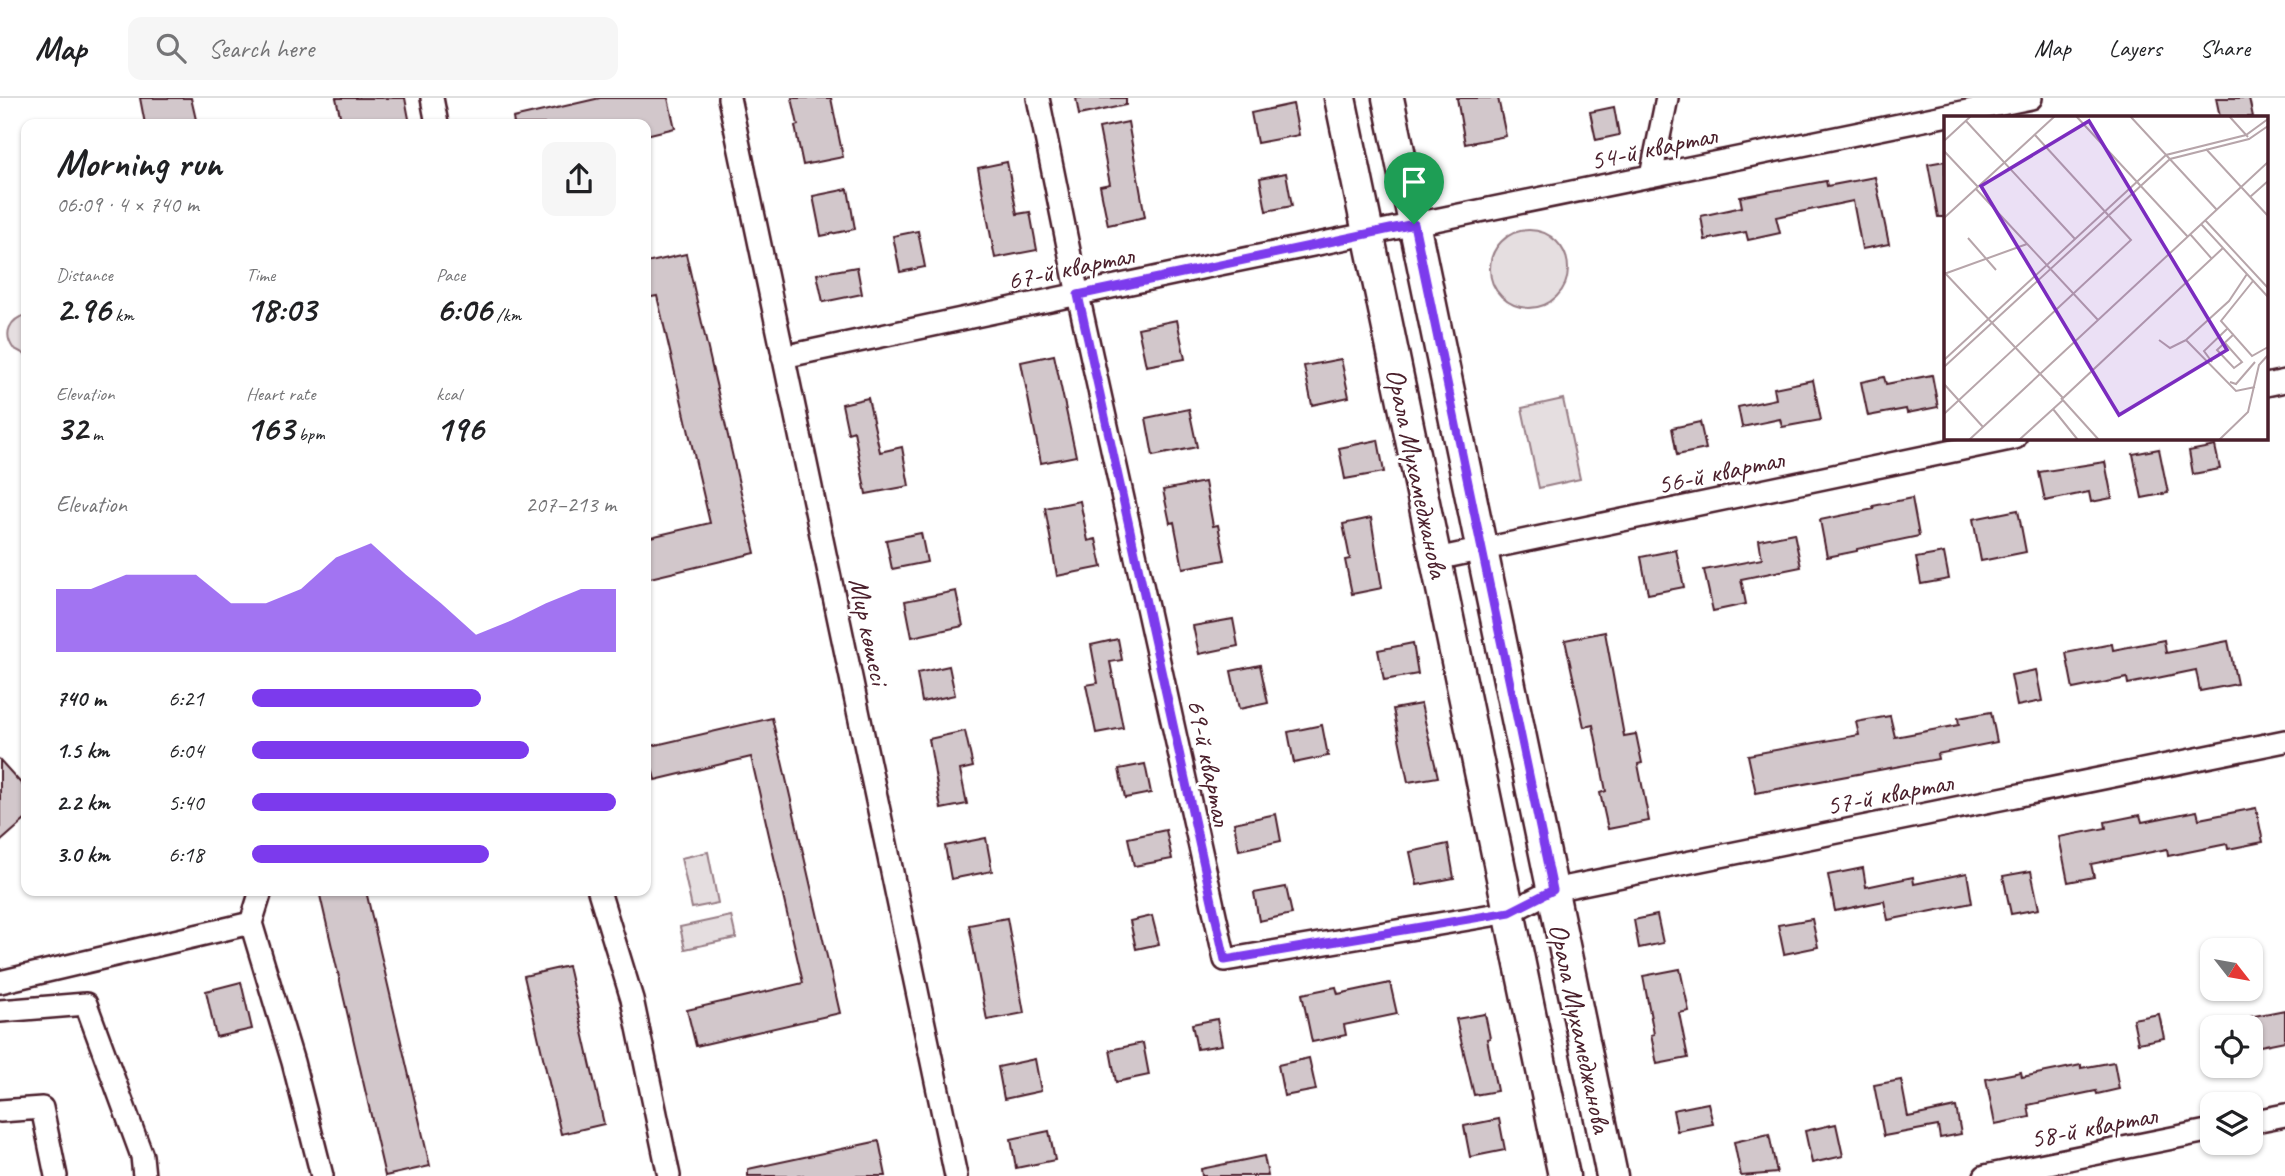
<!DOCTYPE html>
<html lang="en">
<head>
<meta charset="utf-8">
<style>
  :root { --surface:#fff; --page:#f6f6f6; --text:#202124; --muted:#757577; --line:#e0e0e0; --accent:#7c3aed }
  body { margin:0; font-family:Caveat,sans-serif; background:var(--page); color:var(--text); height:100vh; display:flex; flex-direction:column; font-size:26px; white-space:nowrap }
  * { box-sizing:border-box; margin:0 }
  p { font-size:23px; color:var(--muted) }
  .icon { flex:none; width:38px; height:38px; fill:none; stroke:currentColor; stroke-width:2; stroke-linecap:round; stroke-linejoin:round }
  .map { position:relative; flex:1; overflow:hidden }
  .details { position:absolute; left:21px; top:21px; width:630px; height:777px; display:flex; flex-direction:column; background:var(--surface); border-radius:14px; box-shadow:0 2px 5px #0004 }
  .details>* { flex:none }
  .needle { width:46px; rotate:121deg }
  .controls { position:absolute; left:2200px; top:840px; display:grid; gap:14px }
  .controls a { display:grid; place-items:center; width:63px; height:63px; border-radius:14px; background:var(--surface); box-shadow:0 2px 5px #0004; font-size:35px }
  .pin { position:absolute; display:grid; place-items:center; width:60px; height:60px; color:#fff; margin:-72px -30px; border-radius:50% 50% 50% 0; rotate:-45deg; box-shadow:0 0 7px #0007 }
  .pin .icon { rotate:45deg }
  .round { display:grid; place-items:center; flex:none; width:74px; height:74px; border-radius:14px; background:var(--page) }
  .overview { display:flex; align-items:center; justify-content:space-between; height:119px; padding:0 35px }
  h1 { font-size:38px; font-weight:800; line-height:52px }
  .figures { display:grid; grid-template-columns:repeat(3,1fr); gap:10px; height:119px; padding:7px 35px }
  .figures div { display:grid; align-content:center }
  .figures b { font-size:35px; font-weight:800 }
  .figures small { font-size:19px; font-weight:400 }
  .figures p { font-size:19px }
  .chart { height:196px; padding:14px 35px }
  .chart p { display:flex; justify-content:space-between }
  .chart svg { width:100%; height:126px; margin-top:7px; fill:var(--accent); opacity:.7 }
  ul { padding:0 35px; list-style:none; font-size:23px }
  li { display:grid; grid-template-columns:112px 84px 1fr; align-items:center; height:52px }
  li i { height:18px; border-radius:9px; background:var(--accent) }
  header { display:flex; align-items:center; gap:42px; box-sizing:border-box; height:98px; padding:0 35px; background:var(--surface); border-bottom:2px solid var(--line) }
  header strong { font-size:33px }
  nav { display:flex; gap:38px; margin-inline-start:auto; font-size:24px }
  .search { width:490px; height:63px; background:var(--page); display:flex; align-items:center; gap:18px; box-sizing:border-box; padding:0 24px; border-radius:14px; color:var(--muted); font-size:26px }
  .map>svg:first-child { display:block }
  .green { fill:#e5dee0; stroke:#987e86; stroke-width:2 }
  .building { fill:#d2c7cb; stroke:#4a1f2b; stroke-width:2 }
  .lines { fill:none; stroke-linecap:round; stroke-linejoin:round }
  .street-casing { stroke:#4a1f2b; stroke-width:26 }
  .secondary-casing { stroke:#4a1f2b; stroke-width:35 }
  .street { stroke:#fff; stroke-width:21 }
  .secondary { stroke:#fff; stroke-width:30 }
  .route-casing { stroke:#fff; stroke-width:14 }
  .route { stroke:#7c3aed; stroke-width:9 }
  .labels { text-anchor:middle; stroke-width:6; stroke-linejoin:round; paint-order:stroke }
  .street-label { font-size:28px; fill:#4a1f2b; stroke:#fff }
  .inset-road { fill:none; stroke:#b7a5aa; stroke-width:2 }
  .view { fill:#7b2cbf; fill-opacity:0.15; stroke:#7b2cbf; stroke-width:3.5 }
  .inset-edge { fill:none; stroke:#4a1f2b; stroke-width:3.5 }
</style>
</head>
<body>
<header>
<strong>Map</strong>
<div class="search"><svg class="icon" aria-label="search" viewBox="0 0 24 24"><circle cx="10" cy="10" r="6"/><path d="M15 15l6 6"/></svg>Search here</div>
<nav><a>Map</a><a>Layers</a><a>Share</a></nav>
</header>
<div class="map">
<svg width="2285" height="1078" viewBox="0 0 2285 1078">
  <rect width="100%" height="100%" fill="#fff"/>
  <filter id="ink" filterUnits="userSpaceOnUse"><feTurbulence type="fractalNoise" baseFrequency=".0143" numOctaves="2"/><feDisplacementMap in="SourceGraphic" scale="14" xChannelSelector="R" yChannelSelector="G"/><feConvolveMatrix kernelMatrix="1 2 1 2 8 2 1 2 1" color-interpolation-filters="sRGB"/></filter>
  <g filter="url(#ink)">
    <!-- green -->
    <path class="green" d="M1490 171a39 39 0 1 1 78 0a39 39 0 1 1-78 0Z
      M26 217V257L13 250C3 235 10 221 26 217Z
      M1563 301 1580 381 1539 390 1522 310Z
      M708 754 718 805 692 810 681 760Z
      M731 818 736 840 685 851 680 829Z"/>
    <!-- building -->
    <path class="building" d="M140 0H191L197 26H145Z
      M336 0H405L410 26H342Z
      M600 0H668L675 30 646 37V26H514L513 20Z
      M792 0H831L843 59 803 67 795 28 798 27Z
      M1076 0H1126V7L1079 17Z
      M1457 0H1498L1506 38 1465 46Z
      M2216 0H2249L2253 19H2220Z
      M1293 6 1299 37 1257 45 1251 15Z
      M1614 9 1619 37 1596 42 1590 14Z
      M1128 24 1145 119 1108 127 1100 88 1110 86 1099 30Z
      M1945 63V119H1938L1928 66Z
      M1007 64 1017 116 1030 114 1037 152 995 160 978 70Z
      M1286 75 1292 108 1266 113 1260 80Z
      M1875 79 1889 146 1862 151 1853 103 1776 119 1780 135 1748 142 1746 134 1705 142 1701 118 1742 109 1740 99 1826 83 1827 88Z
      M848 91 855 131 821 138 813 98Z
      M918 133 925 169 900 174 893 138Z
      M686 156 755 455 646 481V440L710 425 657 198 646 200V165Z
      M857 169 862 196 823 204 817 176Z
      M1177 222 1185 261 1146 268 1138 230Z
      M1054 257 1076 358 1041 365 1021 264Z
      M1341 261 1349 299 1312 307 1304 268Z
      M1932 277 1938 309 1907 315 1906 311 1868 318 1861 284 1884 279 1886 286Z
      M1813 282 1821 322 1782 329 1780 321 1742 329 1738 309 1776 301 1774 290Z
      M868 300 880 354 902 349 909 388 866 396 854 333 848 335 842 306Z
      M1189 311 1197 349 1153 358 1146 320Z
      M1700 324 1706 351 1677 357 1672 330Z
      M1378 342 1384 374 1345 381 1339 350Z
      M2215 348 2220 371 2193 376 2189 353Z
      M2159 351 2168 395 2142 400 2133 356Z
      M2105 364 2112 400 2091 404 2089 394 2045 403 2039 374Z
      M1205 384 1213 428 1218 427 1225 462 1183 470 1174 424 1170 425 1163 392Z
      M1912 400 1919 438 1857 451V453L1827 459 1820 422 1874 411 1873 408Z
      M1080 403 1088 443 1096 441 1102 469 1057 478 1045 410Z
      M2018 412 2026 454 1981 463 1973 421Z
      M1371 420 1382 490 1352 496 1345 462 1350 461 1343 426Z
      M921 435 927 464 892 471 886 442Z
      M1794 435 1801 469 1741 481 1746 506 1713 513 1704 472 1762 461 1759 442Z
      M1676 452 1684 489 1648 496 1641 459Z
      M1944 455 1949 481 1921 486 1916 460Z
      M956 493 963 528 912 539 905 503Z
      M1233 521 1238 548 1199 556 1193 528Z
      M1605 534 1624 638 1636 636 1642 665 1638 666 1649 723 1608 731 1600 695 1606 693 1593 627 1584 629 1565 542Z
      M1118 541 1122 562 1110 564 1123 630 1096 635 1086 587 1098 585 1091 547Z
      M2164 542 2166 555 2228 543 2237 586 2200 593 2196 572 2128 586 2127 580 2073 591 2066 555 2112 546 2113 552Z
      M1413 545 1418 576 1384 582 1378 552Z
      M1260 567 1268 605 1239 611 1231 573Z
      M949 568 955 597 922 604 917 575Z
      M2036 572 2042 603 2017 608 2011 577Z
      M1421 606 1438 679 1408 684 1393 611Z
      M1991 614 1997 644 1937 656 1938 661 1756 695 1748 657 1859 637 1856 624 1890 618 1895 639 1959 627 1958 620Z
      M772 620 840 915 696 948 687 912 803 885 751 659 655 682 647 649Z
      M1322 627 1328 658 1294 665 1288 634Z
      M965 633 973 669 960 672 967 706 941 711 929 641Z
      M0 662 26 691V721L0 744Z
      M1145 666 1151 695 1125 700 1119 671Z
      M2256 710 2263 744 2228 751 2227 746 2168 758 2167 751 2091 766 2094 779 2068 784 2059 739 2106 730 2105 724 2140 717 2142 724 2197 713 2199 721Z
      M1276 716 1281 743 1239 752 1234 725Z
      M1166 732 1172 761 1134 768 1128 740Z
      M986 740 992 773 951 781 945 748Z
      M1448 746 1454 780 1417 787 1410 754Z
      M1863 770 1866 789 1913 779 1914 786 1967 775 1972 805 1888 822 1884 803 1835 813 1828 777Z
      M2031 773 2039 811 2011 816 2003 778Z
      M1286 789 1292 816 1259 823 1254 795Z
      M319 793H366L430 1068 385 1078Z
      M1657 817 1663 845 1639 850 1634 822Z
      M1152 818 1159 846 1136 851 1130 823Z
      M1007 820 1024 915 987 922 969 827Z
      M1812 821 1818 849 1784 856 1778 827Z
      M568 868 604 1026 561 1036 524 878Z
      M1680 871 1689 913 1679 915 1688 960 1657 966 1651 937 1654 936 1643 878Z
      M241 884 252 931 216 939 206 893Z
      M1390 885 1397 916 1344 927 1346 937 1312 944 1302 896 1336 889 1338 896Z
      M2285 912V943L2255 949 2249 919Z
      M1485 916 1490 940 1487 941 1497 993 1474 997 1456 921Z
      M2159 916 2164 940 2138 945 2133 921Z
      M1217 921 1222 947 1197 951 1192 926Z
      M1143 945 1149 977 1116 984 1110 952Z
      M1309 960 1316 992 1284 998 1278 967Z
      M1035 961 1041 993 1004 1001 998 969Z
      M2114 964 2119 991 2097 996 2096 993 2028 1007 2030 1019 1995 1026 1986 981 2021 974 2022 979 2081 967V970Z
      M1901 982 1908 1019 1956 1009 1961 1036 1940 1040 1938 1028 1884 1038 1874 987Z
      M1708 1005 1713 1026 1677 1033 1673 1012Z
      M1499 1021 1505 1052 1470 1059 1464 1028Z
      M1836 1026 1843 1058 1812 1065 1805 1033Z
      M1049 1033 1055 1062 1016 1070 1011 1041Z
      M1769 1036 1777 1075 1741 1078 1734 1044Z
      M879 1043 886 1078H748V1071Z
      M1264 1058 1268 1078H1202L1201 1071Z"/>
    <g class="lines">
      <!-- street casing -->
      <g class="street-casing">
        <path id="street" d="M432 0 437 26
          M729 0 956 1078
          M1038 0 1078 197 1225 862 1510 814 1553 792 2285 643
          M1651 78 1667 0
          M783 259 1215 167 2031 0
          M2266 287 2285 283
          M1436 461 2015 340
          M599 793 632 901 669 1078
          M251 825 293 964 322 1078
          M0 884 251 825 261 793
          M0 913 86 906 142 1058 144 1078
          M0 1013 42 1010 56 1078
          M2250 1024 2285 1017
          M1985 1078 2212 1032"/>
      </g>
      <!-- secondary casing -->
      <g class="secondary-casing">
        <path id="secondary" d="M1340 0 1564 1078
          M1388 0 1612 1078"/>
      </g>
      <!-- street -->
      <use href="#street" class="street"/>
      <!-- secondary -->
      <use href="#secondary" class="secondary"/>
    </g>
  </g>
  <g class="lines" filter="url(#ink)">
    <!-- route casing -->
    <g class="route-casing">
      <path id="route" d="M1414 126 1553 792 1510 814 1225 862 1078 197Z"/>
    </g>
    <!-- route -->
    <use href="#route" class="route"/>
  </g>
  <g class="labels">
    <!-- street labels -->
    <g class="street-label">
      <text transform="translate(1653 49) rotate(-12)" y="10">54-й квартал</text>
      <text transform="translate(1070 169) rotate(-12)" y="10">67-й квартал</text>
      <text transform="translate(1720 373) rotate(-12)" y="10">56-й квартал</text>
      <text transform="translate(1418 375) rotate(78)" y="10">Орала Мухамеджанова</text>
      <text transform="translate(870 533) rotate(78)" y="10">Мир көшесі</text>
      <text transform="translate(1210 664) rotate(78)" y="10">69-й квартал</text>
      <text transform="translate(1889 695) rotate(-11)" y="10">57-й квартал</text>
      <text transform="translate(1581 930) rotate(78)" y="10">Орала Мухамеджанова</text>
      <text transform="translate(2093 1028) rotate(-11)" y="10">58-й квартал</text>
    </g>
  </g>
  <!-- overview -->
  <g transform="translate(1944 18)">
    <rect width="324" height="324" fill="#fff"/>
    <path class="inset-road" d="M132 0 244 121M186 0 273 94M285 0 304 21M22 5 131 123M0 25 27 0M262 33 324 100M0 35 34 71M32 73 154 204M306 81 324 65M0 102 111 0M261 104 324 172M257 108 324 181M246 118 268 143M24 122 52 154M0 156 119 282 279 132M0 158 83 128M309 165 277 205 308 240 324 231M215 224 226 232 242 224 292 275 311 271M242 224 285 185 303 158M281 227 298 246 290 252 273 234 290 218M0 244 222 39 302 19 324 3M268 246 260 235 284 212M0 251 226 43 305 23 324 10M286 266 292 268 311 246M0 268 39 311M117 282 155 324M109 293 134 324M0 298 187 124 91 19M25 324 324 46M75 324 119 284M275 324 304 296 315 249 324 239"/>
    <path class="view" d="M145 5 283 234 175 299 37 70Z"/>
    <rect width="324" height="324" class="inset-edge"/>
  </g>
</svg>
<div class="controls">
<a><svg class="needle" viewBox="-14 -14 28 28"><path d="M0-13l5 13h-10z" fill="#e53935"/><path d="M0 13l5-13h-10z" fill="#757577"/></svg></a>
<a><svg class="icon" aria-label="locate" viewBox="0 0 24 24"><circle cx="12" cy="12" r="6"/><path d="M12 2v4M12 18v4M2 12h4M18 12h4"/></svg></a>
<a><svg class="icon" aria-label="layers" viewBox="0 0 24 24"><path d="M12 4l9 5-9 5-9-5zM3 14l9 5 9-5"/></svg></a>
</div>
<div class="pin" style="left:1414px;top:126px;background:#1e9e55"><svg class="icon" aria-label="arrive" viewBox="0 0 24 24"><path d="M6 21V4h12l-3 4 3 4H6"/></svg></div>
<section class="details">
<div class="overview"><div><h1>Morning run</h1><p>06:09 · 4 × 740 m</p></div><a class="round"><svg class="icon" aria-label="share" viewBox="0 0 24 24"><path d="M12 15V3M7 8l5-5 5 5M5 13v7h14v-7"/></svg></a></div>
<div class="figures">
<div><p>Distance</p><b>2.96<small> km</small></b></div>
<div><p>Time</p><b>18:03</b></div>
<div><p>Pace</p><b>6:06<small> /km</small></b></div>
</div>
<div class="figures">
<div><p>Elevation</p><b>32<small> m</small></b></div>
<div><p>Heart rate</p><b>163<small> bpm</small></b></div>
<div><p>kcal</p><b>196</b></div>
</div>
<div class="chart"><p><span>Elevation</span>207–213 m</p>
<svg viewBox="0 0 160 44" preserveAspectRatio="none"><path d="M0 44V22L10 22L20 17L30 17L40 17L50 27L60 27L70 22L80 11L90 6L100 17L110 27L120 38L130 33L140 27L150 22L160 22V44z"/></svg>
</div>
<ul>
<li><b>740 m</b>6:21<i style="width:63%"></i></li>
<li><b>1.5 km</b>6:04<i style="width:76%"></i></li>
<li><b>2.2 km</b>5:40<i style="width:100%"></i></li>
<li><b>3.0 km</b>6:18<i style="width:65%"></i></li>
</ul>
</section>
</div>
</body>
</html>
